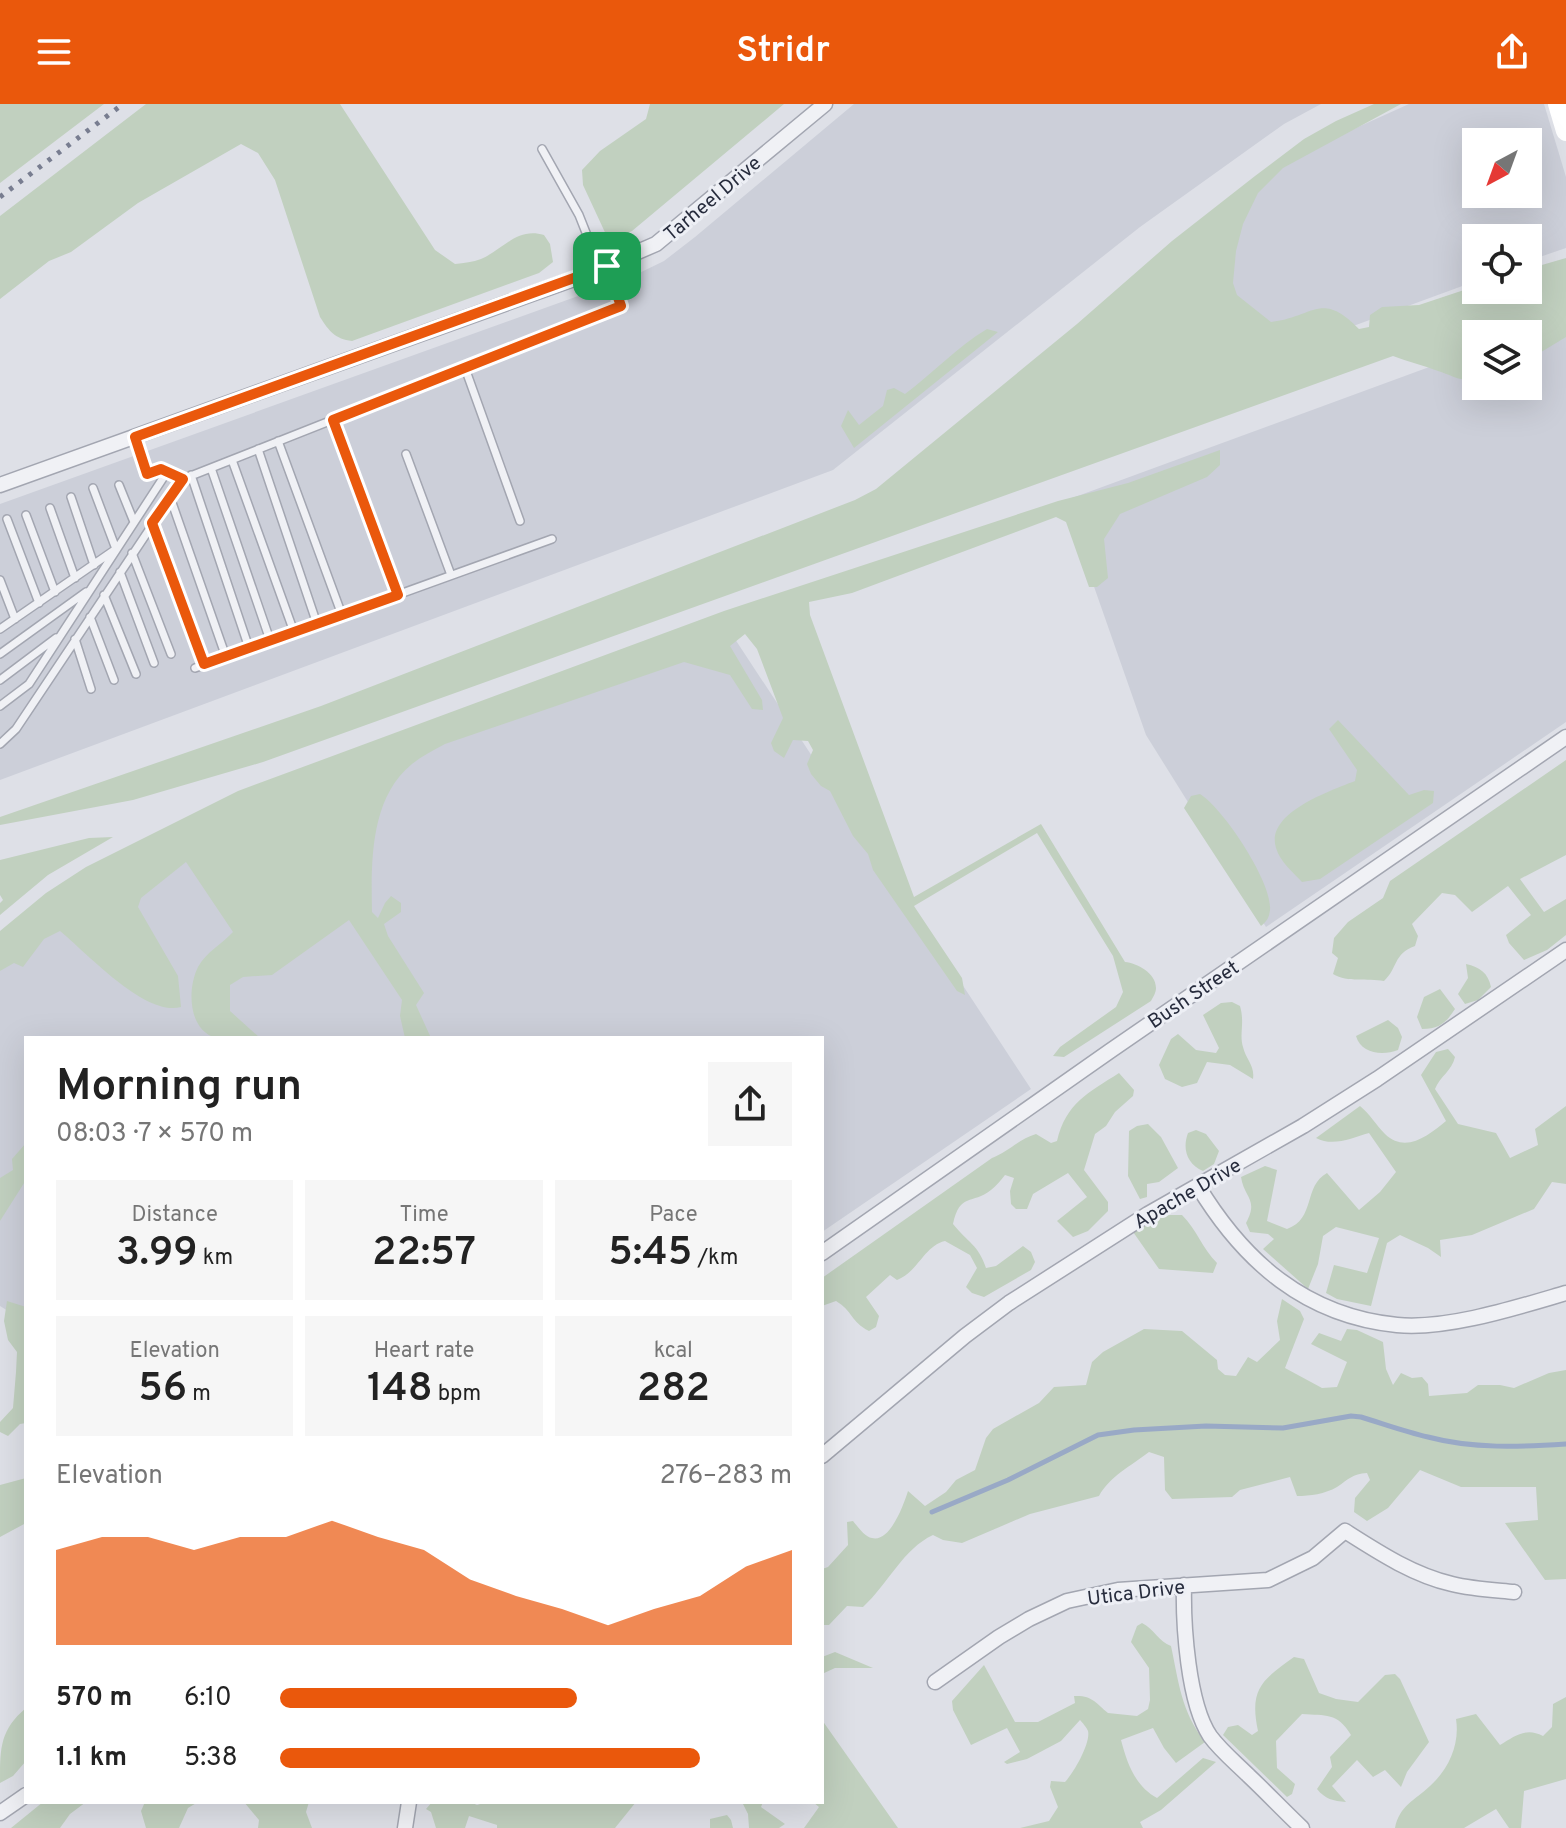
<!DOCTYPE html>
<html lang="en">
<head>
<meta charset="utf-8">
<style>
  :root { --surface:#fff; --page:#f6f6f6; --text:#222; --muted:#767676; --accent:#ea580c }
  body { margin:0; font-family:Overpass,sans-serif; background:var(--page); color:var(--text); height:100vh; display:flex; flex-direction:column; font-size:30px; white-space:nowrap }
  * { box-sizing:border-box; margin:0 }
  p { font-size:26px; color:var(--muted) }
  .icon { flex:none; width:44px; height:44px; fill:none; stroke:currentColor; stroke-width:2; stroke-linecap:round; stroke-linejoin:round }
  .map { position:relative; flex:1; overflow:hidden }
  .panel { position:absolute; left:24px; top:932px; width:800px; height:768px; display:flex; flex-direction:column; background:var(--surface); border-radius:0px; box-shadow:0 8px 32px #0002 }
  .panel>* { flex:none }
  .needle { width:52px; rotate:221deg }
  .controls { position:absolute; left:1462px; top:24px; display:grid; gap:16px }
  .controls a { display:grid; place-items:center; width:80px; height:80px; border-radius:0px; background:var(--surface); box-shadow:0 8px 32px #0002; font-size:40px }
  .pin { position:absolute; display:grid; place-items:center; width:68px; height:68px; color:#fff; margin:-34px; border-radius:16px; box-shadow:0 4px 12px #0006 }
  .round { display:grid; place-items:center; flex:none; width:84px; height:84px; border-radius:0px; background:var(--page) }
  .head { display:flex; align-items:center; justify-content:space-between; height:136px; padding:0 32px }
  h1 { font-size:44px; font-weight:600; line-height:60px }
  .stats { display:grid; grid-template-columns:repeat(3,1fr); gap:12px; height:136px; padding:8px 32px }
  .stats div { display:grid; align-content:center; border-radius:0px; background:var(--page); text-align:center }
  .stats b { font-size:40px; font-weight:600 }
  .stats small { font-size:22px; font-weight:400 }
  .stats p { font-size:22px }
  .chart { height:224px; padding:16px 32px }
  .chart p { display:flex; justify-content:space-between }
  .chart svg { width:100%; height:144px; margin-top:8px; fill:var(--accent); opacity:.7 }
  ul { padding:0 32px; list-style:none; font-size:26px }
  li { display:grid; grid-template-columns:128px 96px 1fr; align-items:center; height:60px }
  li i { height:20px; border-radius:10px; background:var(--accent) }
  header { display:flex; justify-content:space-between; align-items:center; height:104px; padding:0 32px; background:var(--accent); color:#fff; font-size:36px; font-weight:600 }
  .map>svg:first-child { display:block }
  .built { fill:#cccfd9; fill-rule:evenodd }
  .green { fill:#c1d0bf }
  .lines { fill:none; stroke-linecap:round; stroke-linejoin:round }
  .stream { stroke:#99a9c6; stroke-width:5 }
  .lane-casing { stroke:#a3a6b1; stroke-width:10 }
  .street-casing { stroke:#a3a6b1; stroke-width:17 }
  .lane { stroke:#f0f1f5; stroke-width:7 }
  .street { stroke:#f0f1f5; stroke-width:14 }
  .secondary { stroke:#fff; stroke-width:20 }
  .rail { stroke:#787d90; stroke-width:5; stroke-dasharray:4 8; stroke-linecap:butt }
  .route-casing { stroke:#fff; stroke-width:16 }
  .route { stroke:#ea580c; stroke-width:10 }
  .labels { text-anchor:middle; stroke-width:6; stroke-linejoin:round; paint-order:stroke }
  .street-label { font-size:20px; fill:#272c3d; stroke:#edeff5 }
</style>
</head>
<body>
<header><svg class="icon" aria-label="menu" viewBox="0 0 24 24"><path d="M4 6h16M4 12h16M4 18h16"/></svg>Stridr<svg class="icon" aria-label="share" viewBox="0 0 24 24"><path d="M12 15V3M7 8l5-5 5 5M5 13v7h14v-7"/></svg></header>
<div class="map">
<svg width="1566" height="1724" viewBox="0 0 1566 1724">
  <rect width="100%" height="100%" fill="#dee0e7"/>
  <!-- built -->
  <path class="built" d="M854 0H1321L1284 20 1140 123 833 366 0 676V400L631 173 664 157 695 133Z
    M1409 0H1544L1566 73V144L1528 157V134H1476V177L1124 306 1258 78 1316 42ZM1476 38H1528V90H1476Z
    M1566 177V618L1266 823 1146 631 1064 397 1432 262 1422 235ZM1476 230H1528V282H1476Z
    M731 529 1031 985 822 1128V934H26V1218L0 1202V843L130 753Z"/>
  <!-- green -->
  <path class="green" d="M0 0H104L0 79Z
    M146 0H340L435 146 455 160C464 159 473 158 481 155 504 145 517 123 544 131L550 140 553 158 539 169 352 237C335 235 329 227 320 213L275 76 258 49 241 40 138 99 71 148 49 157 0 195V112Z
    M650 0H784L632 127 609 137 583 81 582 66 600 47 646 15Z
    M1374 0H1401L1283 64 1258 89 1243 120 1236 147 1233 179 1237 191 1271 218C1314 213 1321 186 1359 225L1369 223 1370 211 1382 203 1419 201 1476 182V186H1528V165L1566 154V233L1528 256V230H1476V274C1461 279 1452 271 1438 267 1423 261 1408 258 1393 252L263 658 133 696 0 721V713L321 602 855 396 876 385 1077 220 1172 137 1255 72 1304 35 1336 17Z
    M987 225 998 228 854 344 841 322 848 306 859 321 883 302 887 286 894 284 905 290C933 269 957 243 987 225Z
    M1220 346V361L1207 373 1120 410 1104 435 1108 474 1097 483H1089L1066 418 1056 413 852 489 809 498 810 511 914 793 1041 720 1125 858C1137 859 1156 869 1156 884 1156 889 1153 893 1151 897L1064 953 1053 952 1060 943 1116 903 1123 888 1113 852 1037 729 914 802 962 874 965 891 957 887 873 766 868 750 853 732 830 687 821 682 811 670 807 660 813 646 808 637 793 636 784 654 774 647 771 639 783 614 757 545 745 530 730 542 762 596 763 606 752 605 730 571 684 558 445 640C434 646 422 652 412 660 370 694 371 758 372 808L378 814 385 799 391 792 401 799V808L384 820 388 832 424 889 416 901 431 934H405L400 912 402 896 349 816 272 871 243 873 230 881V907L260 934C247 934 228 938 216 934 188 926 187 885 198 863 206 848 222 840 233 828L186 758 141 794 138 803 178 872 181 903C145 913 87 849 60 827L44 835 23 863 14 859 0 867V827L46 789 86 763 238 687 724 507 1058 397 1128 379Z
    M1338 616 1409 691 1424 686 1434 687 1433 699 1320 775 1302 778C1293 768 1280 758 1276 744 1265 709 1330 687 1355 677L1357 666 1329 625Z
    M1566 656V751L1520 775 1544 808 1566 795V831L1547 846 1524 856 1509 839 1506 831 1531 811 1508 782 1472 808 1455 791 1442 789 1412 820 1418 832 1415 842C1393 850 1398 864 1384 877 1367 874 1348 879 1333 870L1338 854 1332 849 1334 834 1348 818 1383 794 1390 777Z
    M1200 690C1223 704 1273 779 1270 806 1269 814 1267 817 1261 822L1184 704 1191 692Z
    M113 733 48 771 0 811V799L3 796 0 791V756L89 734Z
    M1466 860C1480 863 1488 869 1491 883L1478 896 1465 900 1458 890 1468 874Z
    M1440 885 1455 905C1446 919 1439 925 1422 925L1417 913 1424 893Z
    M1232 898 1240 902C1245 919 1239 930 1243 943 1246 956 1255 961 1253 975L1230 961 1207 958 1197 979 1182 983 1165 975 1159 961 1171 935 1178 930 1196 946 1216 949 1219 944 1203 911 1221 899Z
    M1388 916 1398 924 1402 933 1398 946C1383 952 1361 950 1356 932Z
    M1448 945 1455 953C1452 967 1440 972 1435 985L1458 1020 1496 1029 1510 1054 1538 1041 1535 1025 1566 1002V1080L1552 1078 1534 1105 1472 1131 1440 1136 1441 1153 1428 1144 1400 1131 1387 1139 1371 1202 1337 1195 1326 1189 1334 1161 1367 1169 1379 1134 1336 1123 1323 1132 1318 1160 1308 1185 1263 1145 1274 1135 1268 1130 1250 1128 1246 1119C1259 1095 1244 1094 1241 1073L1265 1062 1277 1066 1267 1117 1287 1125C1316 1115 1303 1082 1327 1069L1359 1106 1380 1088 1396 1068 1369 1029C1352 1034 1333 1043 1316 1034L1360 1002C1370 1010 1376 1021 1385 1030 1406 1050 1429 1031 1446 1017L1421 971 1436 948Z
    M1119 969 1134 986 1133 992 1115 1008 1106 1022 1095 1030 1084 1066 1108 1098V1107L1088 1127 1073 1133 1057 1117 1087 1093 1068 1069 1033 1090 1027 1105H1016L1011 1100 1010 1087 1014 1074 1005 1071C1001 1076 996 1082 991 1086 972 1101 960 1088 953 1120 968 1139 978 1140 986 1164L996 1162 1023 1142 1031 1148 1035 1158 1031 1166 984 1193 972 1189 966 1183 977 1164 970 1151 945 1137C924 1142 918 1168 897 1176L890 1171 866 1193 879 1212 876 1223 869 1227C850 1217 853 1207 836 1197L822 1202V1174L992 1054C1008 1048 1019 1035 1036 1030L1051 1039 1057 1037C1066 999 1088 989 1119 969Z
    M1148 1020 1161 1033 1178 1064 1159 1078 1147 1080V1093L1140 1095 1128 1072 1129 1027 1137 1022Z
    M1196 1026 1206 1030 1219 1047 1214 1060 1203 1067C1187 1060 1182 1045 1188 1029Z
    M26 1039V1076L0 1117V1074L13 1066 12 1055Z
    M1168 1111H1182C1197 1126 1202 1144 1217 1159L1213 1169 1159 1165 1131 1125 1148 1116Z
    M1282 1195 1300 1207 1304 1215 1285 1264 1322 1284 1337 1283 1347 1258 1311 1240 1319 1229 1341 1237 1347 1225 1357 1226 1383 1238 1386 1265 1393 1281 1401 1269 1412 1274 1422 1273 1428 1280 1429 1292 1467 1289 1478 1281H1500L1514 1284 1549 1269 1566 1266V1475L1545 1476 1505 1419 1538 1416 1536 1383H1461L1420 1366 1388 1404 1367 1417 1354 1408 1355 1394 1370 1376 1367 1369C1352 1370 1349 1375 1337 1383 1325 1390 1310 1392 1297 1392L1290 1373 1240 1386 1232 1393 1172 1395 1165 1386 1164 1353 1149 1348C1131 1362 1110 1372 1099 1392L1030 1410 962 1439 943 1436 933 1431C903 1445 888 1480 863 1503L847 1502 829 1521H822V1465L828 1463 848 1441 847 1418 853 1417C858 1423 865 1433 872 1434 890 1439 904 1400 908 1387L925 1402 946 1388 956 1376 975 1366 986 1334 993 1325 1039 1299 1054 1283 1086 1281 1092 1258 1103 1248 1144 1225 1182 1227 1217 1256 1218 1265 1225 1271 1236 1272 1248 1253 1257 1258 1280 1236 1277 1217Z
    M7 1197 26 1203V1319L20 1320 8 1332 0 1328V1318L13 1304 16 1268 17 1248 8 1236 4 1217Z
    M26 1374V1419L0 1433V1381Z
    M1142 1519C1154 1525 1159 1538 1171 1542 1179 1579 1181 1607 1205 1638L1176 1659 1164 1644 1153 1624 1121 1636C1127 1659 1135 1682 1157 1694L1203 1654 1216 1658 1161 1706 1140 1718 1143 1724H1020L1049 1717 1058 1703 1050 1683 1051 1677 1065 1678C1073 1670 1091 1639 1088 1627 1087 1624 1082 1618 1080 1616L1061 1637 1027 1655 1007 1660 1004 1658 1020 1648 1007 1624 971 1641 953 1606 952 1597 984 1561 1015 1618H1038L1075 1599 1074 1592C1092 1591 1096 1599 1108 1609L1137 1612 1148 1605 1150 1596 1149 1564 1131 1538 1137 1522Z
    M835 1548 873 1564H835L822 1570V1553Z
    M1294 1553 1304 1555 1319 1589 1336 1595 1358 1598 1385 1571 1395 1570 1400 1575 1429 1638 1407 1668 1401 1683 1385 1666 1373 1673 1357 1656 1332 1682 1346 1698C1333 1697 1325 1695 1317 1685L1332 1663 1330 1653 1351 1631C1337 1608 1326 1612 1302 1610L1276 1637 1277 1664 1295 1680 1292 1690 1287 1693 1223 1631 1228 1623 1238 1621 1252 1631 1258 1627C1249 1585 1262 1576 1294 1553Z
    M1566 1593V1675L1524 1687 1521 1724H1509L1496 1705 1464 1724H1395C1399 1702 1415 1696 1430 1682 1449 1665 1460 1640 1456 1615L1476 1610 1500 1641C1515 1632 1526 1623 1543 1632L1552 1623 1553 1600Z
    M26 1604V1657L13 1672 0 1679C0 1644 0 1626 26 1604Z
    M822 1616 898 1724H804L819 1703 813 1698H822Z
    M43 1698H86L70 1710 60 1724H11Z
    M145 1698H198L188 1704 179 1724H146L141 1707Z
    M244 1698H309L306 1708 312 1724H258L259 1716Z
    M432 1698H470L477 1701 487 1698H636L615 1724H497V1721L469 1712 465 1724H436L431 1708 426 1705Z
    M742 1698H763L761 1703 785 1720 779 1724H749L748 1710Z
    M727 1711 731 1716 733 1724H710V1715Z"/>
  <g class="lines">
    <!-- stream -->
    <path class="stream" d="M932 1408 1008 1376 1098 1331 1134 1326 1206 1322 1283 1324 1351 1312 1361 1313C1384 1320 1406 1328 1428 1333 1473 1345 1520 1343 1566 1340"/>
    <!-- lane casing -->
    <g class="lane-casing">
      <path id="lane" d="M542 45 579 111 600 164
        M465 264 520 417
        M333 316 398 491
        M135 333 147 370 161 365 183 375
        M278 337 342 511
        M258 345 317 520
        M406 350 451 471
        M232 356 294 528
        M211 364 270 536
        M191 371 249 544
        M119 381 134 418
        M71 393 94 461
        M170 393 226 553
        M50 404 75 474
        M26 411 55 488
        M7 415 39 499
        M152 419 204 560
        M132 449 171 550
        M120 468 154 559
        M0 476 15 515
        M104 491 136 570
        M90 513 114 576
        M0 525 116 445 93 384
        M75 535 91 585
        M0 550 86 488
        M195 564 552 435
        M0 576 56 534
        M0 602 29 580 167 368
        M0 640 16 625 183 375 621 202 607 162"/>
    </g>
    <!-- street casing -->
    <g class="street-casing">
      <path id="street" d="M0 381 582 172 656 140 825 0
        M1198 1082C1244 1158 1306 1212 1397 1221 1447 1226 1518 1203 1566 1189
        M822 1149 1110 947 1566 633
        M822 1352 965 1232 1009 1199 1148 1110 1303 1022 1377 975 1566 846
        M1184 1481C1183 1521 1188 1599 1210 1632 1221 1647 1236 1659 1249 1672 1267 1689 1284 1707 1302 1724
        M935 1578 999 1533 1029 1515 1067 1497 1118 1486 1268 1476 1313 1454 1345 1427C1378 1448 1413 1471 1452 1480 1472 1485 1493 1486 1514 1488
        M0 1709 26 1691
        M405 1724 409 1698"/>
    </g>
    <!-- lane -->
    <use href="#lane" class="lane"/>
    <!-- street -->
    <use href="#street" class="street"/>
    <!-- secondary -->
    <path class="secondary" d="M1558 0 1566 27"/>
    <!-- rail -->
    <path class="rail" d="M0 93 123 0"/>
  </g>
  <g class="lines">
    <!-- route casing -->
    <g class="route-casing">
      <path id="route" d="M607 162 621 202 333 316 398 491 204 560 152 419 183 375 161 365 147 370 135 333Z"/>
    </g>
    <!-- route -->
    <use href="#route" class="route"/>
  </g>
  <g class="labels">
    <!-- street labels -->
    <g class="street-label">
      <text transform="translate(712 94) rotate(-40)" y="7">Tarheel Drive</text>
      <text transform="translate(1193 890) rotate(-34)" y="7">Bush Street</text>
      <text transform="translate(1187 1089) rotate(-30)" y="7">Apache Drive</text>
      <text transform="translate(1136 1488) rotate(-7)" y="7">Utica Drive</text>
    </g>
  </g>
</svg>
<div class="controls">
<a><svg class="needle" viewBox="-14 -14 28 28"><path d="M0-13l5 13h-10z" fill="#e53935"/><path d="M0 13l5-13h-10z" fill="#767676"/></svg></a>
<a><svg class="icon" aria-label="locate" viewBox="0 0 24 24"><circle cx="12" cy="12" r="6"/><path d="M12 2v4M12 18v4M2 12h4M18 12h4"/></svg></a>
<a><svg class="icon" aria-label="layers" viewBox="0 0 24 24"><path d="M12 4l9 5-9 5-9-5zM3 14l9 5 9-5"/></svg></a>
</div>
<div class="pin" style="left:607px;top:162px;background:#1e9e55"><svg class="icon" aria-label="arrive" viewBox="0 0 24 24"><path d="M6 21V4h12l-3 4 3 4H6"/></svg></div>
<section class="panel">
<div class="head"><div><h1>Morning run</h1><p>08:03 · 7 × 570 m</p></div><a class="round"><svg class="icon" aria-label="share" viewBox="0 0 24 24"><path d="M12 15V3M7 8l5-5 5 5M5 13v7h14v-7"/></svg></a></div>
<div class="stats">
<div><p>Distance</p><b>3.99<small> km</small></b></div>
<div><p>Time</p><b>22:57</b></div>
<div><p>Pace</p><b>5:45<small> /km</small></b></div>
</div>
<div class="stats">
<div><p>Elevation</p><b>56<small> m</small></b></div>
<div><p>Heart rate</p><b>148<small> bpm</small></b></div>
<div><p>kcal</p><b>282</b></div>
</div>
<div class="chart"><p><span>Elevation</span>276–283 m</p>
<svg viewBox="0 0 160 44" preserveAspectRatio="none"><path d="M0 44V15L10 11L20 11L30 15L40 11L50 11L60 6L70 11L80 15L90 24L100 29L110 33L120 38L130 33L140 29L150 20L160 15V44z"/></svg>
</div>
<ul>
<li><b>570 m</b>6:10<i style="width:58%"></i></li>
<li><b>1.1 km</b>5:38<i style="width:82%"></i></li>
</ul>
</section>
</div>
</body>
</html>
